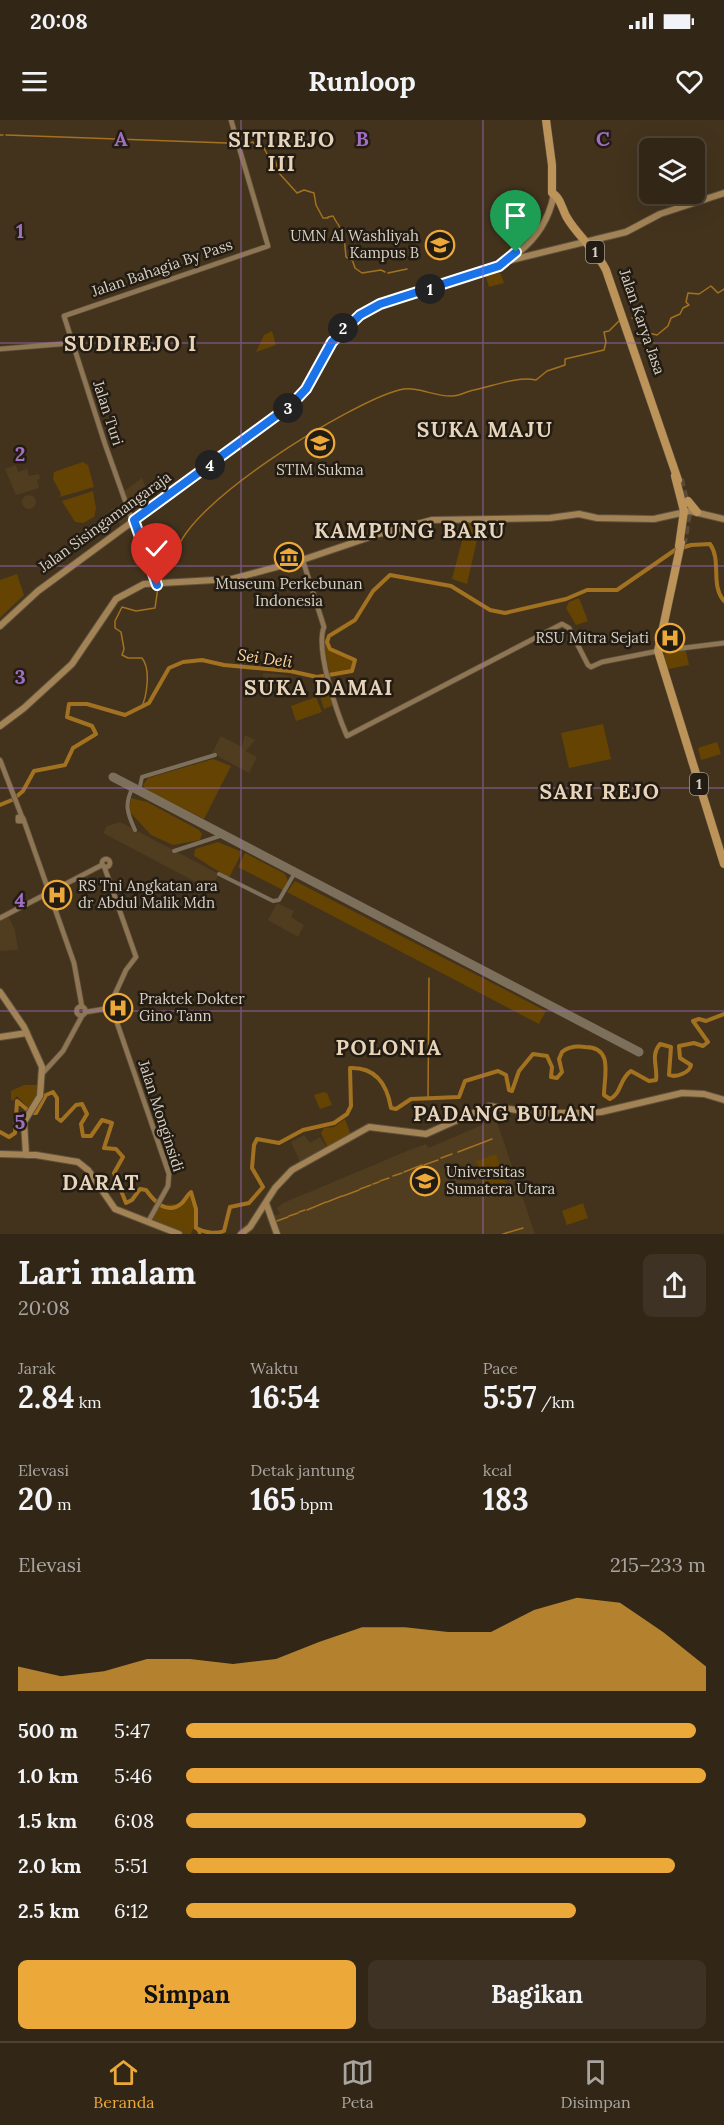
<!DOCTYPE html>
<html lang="id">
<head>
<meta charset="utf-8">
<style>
  :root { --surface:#322616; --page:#3d3223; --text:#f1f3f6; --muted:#a8a5a1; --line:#4d4335; --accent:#eca93a }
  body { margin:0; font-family:Lora,serif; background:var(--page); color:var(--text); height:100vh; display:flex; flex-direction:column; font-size:22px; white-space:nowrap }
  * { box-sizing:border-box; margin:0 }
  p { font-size:20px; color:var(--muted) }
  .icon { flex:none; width:33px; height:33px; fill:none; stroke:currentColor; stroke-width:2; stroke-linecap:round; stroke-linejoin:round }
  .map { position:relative; height:1114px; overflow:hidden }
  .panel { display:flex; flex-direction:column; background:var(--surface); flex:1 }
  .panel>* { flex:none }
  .tools { position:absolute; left:639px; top:18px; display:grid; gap:12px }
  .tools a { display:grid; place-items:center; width:66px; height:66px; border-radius:9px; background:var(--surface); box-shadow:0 6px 24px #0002,0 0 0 2px var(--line); font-size:30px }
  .pin { position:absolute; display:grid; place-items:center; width:51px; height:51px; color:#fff; margin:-62px -26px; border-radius:50% 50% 50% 0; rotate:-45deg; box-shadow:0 0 6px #0007 }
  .pin .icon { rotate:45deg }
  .km { position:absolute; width:30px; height:30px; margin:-15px; border-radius:50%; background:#222; color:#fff; font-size:16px; line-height:30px; text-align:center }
  .round { display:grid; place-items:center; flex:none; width:63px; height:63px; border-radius:9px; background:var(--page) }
  .head { display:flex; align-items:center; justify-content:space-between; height:102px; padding:0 18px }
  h1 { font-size:33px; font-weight:700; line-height:45px }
  .figures { display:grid; grid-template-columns:repeat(3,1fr); gap:9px; height:102px; padding:6px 18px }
  .figures div { display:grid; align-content:center }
  .figures b { font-size:30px; font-weight:700 }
  .figures small { font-size:16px; font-weight:400 }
  .figures p { font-size:16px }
  .chart { height:168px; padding:12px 18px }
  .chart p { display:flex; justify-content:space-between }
  .chart svg { width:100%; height:108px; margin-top:6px; fill:var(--accent); opacity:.7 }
  .cta { display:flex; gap:12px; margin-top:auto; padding:12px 18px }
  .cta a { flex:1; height:69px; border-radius:9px; background:var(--accent); color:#111; font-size:24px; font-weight:700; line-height:69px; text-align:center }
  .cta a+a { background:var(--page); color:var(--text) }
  ul { padding:0 18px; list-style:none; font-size:20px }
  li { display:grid; grid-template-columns:96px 72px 1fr; align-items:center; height:45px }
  li i { height:15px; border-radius:8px; background:var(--accent) }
  .status { display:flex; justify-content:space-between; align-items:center; height:42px; padding:0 30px; background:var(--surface); direction:ltr }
  .status svg { height:16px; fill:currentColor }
  header { display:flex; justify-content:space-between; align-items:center; height:78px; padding:0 18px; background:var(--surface); font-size:27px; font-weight:700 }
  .tabs { display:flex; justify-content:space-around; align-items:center; height:84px; border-top:2px solid var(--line); background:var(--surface); font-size:16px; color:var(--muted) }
  .tabs a { display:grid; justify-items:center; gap:3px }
  .tabs .on { color:var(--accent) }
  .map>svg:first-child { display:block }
  .built { fill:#503c1f }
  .green { fill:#654302 }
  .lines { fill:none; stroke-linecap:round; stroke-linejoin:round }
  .stream { stroke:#a37220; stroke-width:1.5 }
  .canal { stroke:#a37220; stroke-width:3 }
  .river { stroke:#a37220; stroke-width:4 }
  .taxiway { stroke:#7c705d; stroke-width:4 }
  .runway { stroke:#7c705d; stroke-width:9 }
  .highway-tunnel { stroke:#5a4b36; stroke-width:8; stroke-dasharray:8 4; stroke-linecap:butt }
  .secondary-casing { stroke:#5e513e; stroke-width:6 }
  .primary-casing { stroke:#5e513e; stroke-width:8 }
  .highway-casing { stroke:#5e513e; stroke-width:9 }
  .secondary { stroke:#8e7654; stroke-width:4.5 }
  .primary { stroke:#a28356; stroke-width:6 }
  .highway { stroke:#bc9358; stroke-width:8 }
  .route-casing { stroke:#fff; stroke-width:12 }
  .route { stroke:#1a73e8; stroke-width:8 }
  .grid { fill:none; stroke:#a16ec1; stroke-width:1.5; stroke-opacity:0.55 }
  .labels { text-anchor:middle; stroke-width:5; stroke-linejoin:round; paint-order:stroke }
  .shield { fill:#231c13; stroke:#a29a8e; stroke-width:1.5 }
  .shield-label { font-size:14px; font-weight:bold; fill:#d9d0c3 }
  .poi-label { font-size:15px; fill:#d9d0c3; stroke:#231c13; text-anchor:start }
  .street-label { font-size:15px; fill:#d9d0c3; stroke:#231c13 }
  .water-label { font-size:16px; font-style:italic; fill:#fed69d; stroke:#231c13 }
  .district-label { font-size:21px; font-weight:bold; letter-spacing:1.5px; fill:#e8d4ba; stroke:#231c13 }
  .grid-label { font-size:20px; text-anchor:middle; font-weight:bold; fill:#a16ec1; stroke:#231c13; stroke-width:5; stroke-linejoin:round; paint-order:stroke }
</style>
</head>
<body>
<div class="status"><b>20:08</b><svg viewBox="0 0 49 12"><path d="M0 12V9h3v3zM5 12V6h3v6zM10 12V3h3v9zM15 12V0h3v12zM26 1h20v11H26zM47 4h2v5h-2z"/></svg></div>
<header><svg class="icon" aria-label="menu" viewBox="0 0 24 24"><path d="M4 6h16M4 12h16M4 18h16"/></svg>Runloop<svg class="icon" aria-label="heart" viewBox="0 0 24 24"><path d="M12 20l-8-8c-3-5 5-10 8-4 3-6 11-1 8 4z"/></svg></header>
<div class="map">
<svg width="724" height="1114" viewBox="0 0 724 1114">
  <rect width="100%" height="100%" fill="#43331d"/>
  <!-- built -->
  <path class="built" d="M16 345 18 352 27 349 29 356 39 354 40 359 37 360 39 368 16 375 5 349Z
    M142 358 150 378 154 381 135 394 123 372Z
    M22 382a7 7 0 1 1 14 0a7 7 0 1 1-14 0Z
    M126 384 130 399 120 405 111 389Z
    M263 553 283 555 293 557 286 572 262 565Z
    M245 615 255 620 246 631 257 637 249 653 212 633 221 616 242 627Z
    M120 702 219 754 211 770 103 713 107 706Z
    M277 783 294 791 291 797 304 805 298 817 268 800Z
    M8 796 15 810 18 830 0 831V800Z
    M496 999 535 1114H277L273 1096 280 1094 277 1088 283 1083 407 1031 426 1024 428 1028Z
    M304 1015 310 1023 320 1017 327 1028 301 1044 291 1022Z"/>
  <!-- green -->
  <path class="green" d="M499 149 504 163 489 167 485 154Z
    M272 211 276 225 256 232 264 215Z
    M83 342 88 345 94 367 60 377 61 374 53 359 54 352Z
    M93 371 96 389 94 397 83 403 75 402 62 381Z
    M462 402H481L467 464 452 459 462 421Z
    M17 454 24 475 0 498V460Z
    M579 478 588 501 576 505 566 488 569 482Z
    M322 518 327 519 330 529 355 540 352 551 330 555Z
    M685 527 689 545 668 549 664 535 667 530Z
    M328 568 334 585 324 589 318 571Z
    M316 577 322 592 296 601 291 586Z
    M603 604 611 639 569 648 561 613Z
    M717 622 721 634 701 640 698 628Z
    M213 639 231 646 204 699 145 669 143 665 148 658Z
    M131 678 147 682 199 710 202 714 200 720 173 725 151 715 129 691Z
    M218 722 242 732 229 758 194 736 195 729Z
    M245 733 285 754 288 761 283 770 238 747Z
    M295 761 546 891 539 904 287 772Z
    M24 965H40L35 980 28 988 17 976 13 981 11 980V971Z
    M324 972 327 973 332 985 320 989 314 975Z
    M345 999 351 1015 328 1028 321 1013 324 1008 334 1007Z
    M496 1034 506 1064 487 1071 476 1041Z
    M189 1072 193 1074 197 1109H193L191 1114H182L152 1103 159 1085 179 1084Z
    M583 1083 588 1098 567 1105 562 1091Z"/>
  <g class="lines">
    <!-- stream -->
    <path class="stream" d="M0 15H3
      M6 15 227 23 235 27 253 22 255 26H263L267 34 274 37 279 53 297 73 304 70 314 73 316 85 323 98H328
      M328 97 333 96 337 103
      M338 104 344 116 346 137 353 141
      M353 142 355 148 362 153 381 150 385 152
      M388 153 407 149
      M632 198 644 202V212L657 215 668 206 671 198 680 194 683 188 689 185 686 182 688 173 699 174 711 166 718 173 724 169
      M162 449 168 445 170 439 176 438C175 389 352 282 399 270 418 265 433 277 452 276 460 276 467 271 474 270 494 266 517 256 536 260L547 251 565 245V239L604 230 606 222 604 212 609 211 621 199
      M159 459 161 452
      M141 588C147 577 151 549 142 538H128L122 535 124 529 121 512 115 508V501L122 487 136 491 155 488 158 467
      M428 979 429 858
      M458 1032 492 1019
      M441 1038 452 1034
      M424 1045 438 1040
      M404 1052 422 1045
      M393 1056 402 1053
      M380 1061 389 1058
      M373 1064 379 1062
      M360 1069 371 1065
      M343 1076 359 1070
      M327 1082 342 1076
      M307 1090 326 1082
      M299 1092 305 1090
      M289 1096 298 1093
      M274 1102 288 1097
      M503 1114 523 1108"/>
    <!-- canal -->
    <path class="canal" d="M198 1110 200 1114"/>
    <!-- river -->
    <path class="river" d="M16 677 23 671 34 651 65 645 73 628 96 614 92 606 67 597 69 584H87L125 595 149 583 169 548 183 542 202 540 224 545 290 551 317 557 352 551 355 540 330 529 327 522 329 516 355 500 373 471 390 455 451 466 490 490 505 493 566 479 587 470H617L675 430 691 425 710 424C722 441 710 465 724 481
      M0 685 12 680
      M0 1012 9 1017 15 1013 17 981 31 993H36L46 975 53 972 57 978V998L61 1001 76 985 82 984 87 994 81 1004 83 1016H91L102 1000 112 1003 104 1028 116 1029 123 1037 114 1053 126 1083 132 1080 140 1069 146 1070C154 1081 167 1096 182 1083 186 1079 187 1075 191 1072L196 1089V1108C204 1113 216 1114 224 1111L230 1087 249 1083 263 1067 252 1048 254 1025 257 1019 279 1023 303 1010 334 1003 347 994 351 986 350 948C375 947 387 964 391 988L396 989 411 979 459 977 465 961 498 951 506 955 509 970 512 971 519 951 533 934 547 936 552 947 551 957 557 958 562 952 559 939 562 932C568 927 577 926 585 927 614 927 604 956 604 975L610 979C622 973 619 959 631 951L649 961 656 960C658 946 650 936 660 924L671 927 669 955C677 958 690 952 691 945L680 938 679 926 694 923 703 926 708 922 693 901 699 899 706 901 724 894"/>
    <!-- taxiway -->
    <path class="taxiway" d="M133 667C124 684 127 693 135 710
      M139 671 142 657 215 635
      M174 731 223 715
      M219 754 273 781 279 780 293 756"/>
    <!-- runway -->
    <path class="runway" d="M113 657 639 932"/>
    <!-- highway-tunnel -->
    <path class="highway-tunnel" d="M680 359 688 393 683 423"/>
    <!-- secondary casing -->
    <g class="secondary-casing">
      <path id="secondary" d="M0 229 73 223
        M303 441 324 507C315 529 337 593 347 616L562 504 569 508 588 545 591 547 602 542 658 531
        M155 465 105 324 64 196 268 126 231 0
        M667 530 724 523
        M0 640 22 697
        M18 697 22 698V701H18Z
        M23 698 74 843 82 887
        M102 743a4 4 0 1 1 8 0a4 4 0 1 1-8 0Z
        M0 798 102 745
        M76.5 891a4.5 4.5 0 1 1 9 0a4.5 4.5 0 1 1-9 0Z
        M104 889 110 885 126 850 136 837 104 746
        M86 892 104 889 114 894 169 1054 168 1066 148 1102
        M41 955 63 931 82 896"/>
    </g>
    <!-- primary casing -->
    <g class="primary-casing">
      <path id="primary" d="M511 140 626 112 660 94 724 73
        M0 506 38 471 291 285C318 257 326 218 359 195 372 186 387 183 402 178 463 159 540 148 554 74
        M0 606 24 588 72 544 116 479 144 464 232 459 302 440 379 414 432 400 550 398 579 394 597 398 654 399 690 391 724 399
        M0 872 24 907 42 947 40 976 24 1002 26 1035
        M0 917 27 913
        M0 1034 36 1035 78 1042 88 1050 115 1089 179 1114
        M266 1083 277 1114
        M241 1114 250 1107 275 1068 292 1050 369 1007 426 1014 489 986 536 993H582L601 992 682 973 704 974 724 980"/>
    </g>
    <!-- highway casing -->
    <g class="highway-casing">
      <path id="highway" d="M546 0 552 45V73C560 77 562 88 566 96 577 116 596 129 606 150L678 360
        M675 356 684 391 679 426
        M688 381 697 392
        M681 423 658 531 724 744
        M663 525 668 529"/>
    </g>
    <!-- secondary -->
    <use href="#secondary" class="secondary"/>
    <!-- primary -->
    <use href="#primary" class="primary"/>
    <!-- highway -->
    <use href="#highway" class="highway"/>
  </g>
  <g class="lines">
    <!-- route casing -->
    <g class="route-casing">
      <path id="route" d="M157 465 134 400 291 285 306 269 332 222 360 195 380 184 499 146 516 132"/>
    </g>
    <!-- route -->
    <use href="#route" class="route"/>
  </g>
  <!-- grid -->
  <path class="grid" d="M241 0V1114M483 0V1114M0 223H724M0 446H724M0 668H724M0 891H724"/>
  <!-- icons -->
  <defs>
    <g id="university-ring" transform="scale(1.5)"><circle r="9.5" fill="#231c13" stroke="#eca93a" stroke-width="1.5"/><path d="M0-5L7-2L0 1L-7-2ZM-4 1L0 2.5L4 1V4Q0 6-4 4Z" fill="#eca93a"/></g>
    <g id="museum-ring" transform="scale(1.5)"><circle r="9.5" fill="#231c13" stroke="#eca93a" stroke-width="1.5"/><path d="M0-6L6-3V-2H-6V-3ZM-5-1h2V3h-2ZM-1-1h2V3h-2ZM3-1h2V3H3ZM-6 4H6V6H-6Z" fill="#eca93a"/></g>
    <g id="hospital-ring" transform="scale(1.5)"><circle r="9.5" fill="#231c13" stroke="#eca93a" stroke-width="1.5"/><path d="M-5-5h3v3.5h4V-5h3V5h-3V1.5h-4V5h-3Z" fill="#eca93a"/></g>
  </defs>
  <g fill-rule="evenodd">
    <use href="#university-ring" x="440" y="125"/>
    <use href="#university-ring" x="320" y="323"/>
    <use href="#museum-ring" x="289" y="437"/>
    <use href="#hospital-ring" x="670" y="518"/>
    <use href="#hospital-ring" x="57" y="775"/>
    <use href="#hospital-ring" x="118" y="888"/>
    <use href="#university-ring" x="425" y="1061"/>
  </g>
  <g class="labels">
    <!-- shield labels -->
    <g class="shield">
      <rect x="586" y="121" width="18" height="22" rx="4.5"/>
      <rect x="690" y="653" width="18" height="22" rx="4.5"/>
    </g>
    <g class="shield-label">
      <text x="595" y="137">1</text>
      <text x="699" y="669">1</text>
    </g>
    <!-- poi labels -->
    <g class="poi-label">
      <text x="419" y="121" text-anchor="end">UMN Al Washliyah<tspan x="419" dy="17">Kampus B</tspan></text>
      <text x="320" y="355" text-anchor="middle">STIM Sukma</text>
      <text x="289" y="469" text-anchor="middle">Museum Perkebunan<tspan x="289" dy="17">Indonesia</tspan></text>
      <text x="649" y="523" text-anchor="end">RSU Mitra Sejati</text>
      <text x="78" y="771">RS Tni Angkatan ara<tspan x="78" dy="17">dr Abdul Malik Mdn</tspan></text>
      <text x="139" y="884">Praktek Dokter<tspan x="139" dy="17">Gino Tann</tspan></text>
      <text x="446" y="1057">Universitas<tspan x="446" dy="17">Sumatera Utara</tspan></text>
    </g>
    <!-- street labels -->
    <g class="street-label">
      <text transform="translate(162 148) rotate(-19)" y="5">Jalan Bahagia By Pass</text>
      <text transform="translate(642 202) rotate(71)" y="5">Jalan Karya Jasa</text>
      <text transform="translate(108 293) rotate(72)" y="5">Jalan Turi</text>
      <text transform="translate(105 402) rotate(-36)" y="5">Jalan Sisingamangaraja</text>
      <text transform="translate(161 996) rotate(72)" y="5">Jalan Monginsidi</text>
    </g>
    <!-- water labels -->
    <g class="water-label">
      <text transform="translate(265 538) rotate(8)" y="6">Sei Deli</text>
    </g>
    <!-- district labels -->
    <g class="district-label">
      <text x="282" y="27">SITIREJO<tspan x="282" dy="24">III</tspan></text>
      <text x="131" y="231">SUDIREJO I</text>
      <text x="485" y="317">SUKA MAJU</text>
      <text x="410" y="418">KAMPUNG BARU</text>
      <text x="319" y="575">SUKA DAMAI</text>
      <text x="600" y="679">SARI REJO</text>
      <text x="389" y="935">POLONIA</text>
      <text x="505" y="1001">PADANG BULAN</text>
      <text x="101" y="1070">DARAT</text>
    </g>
  </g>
  <g class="grid-label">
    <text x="121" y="26">A</text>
    <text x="362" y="26">B</text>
    <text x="603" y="26">C</text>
    <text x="20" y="118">1</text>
    <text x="20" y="341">2</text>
    <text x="20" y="564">3</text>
    <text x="20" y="787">4</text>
    <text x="20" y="1009">5</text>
  </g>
</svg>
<div class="tools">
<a><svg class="icon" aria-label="layers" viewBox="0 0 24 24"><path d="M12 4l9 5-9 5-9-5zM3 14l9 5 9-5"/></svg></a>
</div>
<div class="pin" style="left:516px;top:132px;background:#1e9e55"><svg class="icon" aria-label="arrive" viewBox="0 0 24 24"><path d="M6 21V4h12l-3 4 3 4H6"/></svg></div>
<div class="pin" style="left:157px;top:465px;background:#d93025"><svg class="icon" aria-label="check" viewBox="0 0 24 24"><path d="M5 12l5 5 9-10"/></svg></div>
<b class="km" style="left:430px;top:169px">1</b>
<b class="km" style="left:343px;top:208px">2</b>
<b class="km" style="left:288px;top:288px">3</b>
<b class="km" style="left:210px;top:345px">4</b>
</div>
<section class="panel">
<div class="head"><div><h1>Lari malam</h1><p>20:08</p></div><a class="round"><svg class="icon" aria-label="share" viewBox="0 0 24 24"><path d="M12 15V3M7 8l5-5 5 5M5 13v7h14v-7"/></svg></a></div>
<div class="figures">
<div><p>Jarak</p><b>2.84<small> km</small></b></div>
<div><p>Waktu</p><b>16:54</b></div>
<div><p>Pace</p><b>5:57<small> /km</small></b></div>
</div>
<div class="figures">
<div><p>Elevasi</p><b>20<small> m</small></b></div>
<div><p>Detak jantung</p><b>165<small> bpm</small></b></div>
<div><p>kcal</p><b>183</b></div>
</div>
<div class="chart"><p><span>Elevasi</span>215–233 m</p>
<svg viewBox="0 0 160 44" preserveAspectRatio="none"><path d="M0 44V34L10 38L20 36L30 31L40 31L50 33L60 31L70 24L80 18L90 18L100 20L110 20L120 11L130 6L140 8L150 20L160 34V44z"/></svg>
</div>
<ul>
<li><b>500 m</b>5:47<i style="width:98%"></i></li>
<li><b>1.0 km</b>5:46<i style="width:100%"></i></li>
<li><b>1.5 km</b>6:08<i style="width:77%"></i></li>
<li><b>2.0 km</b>5:51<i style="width:94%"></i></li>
<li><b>2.5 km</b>6:12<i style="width:75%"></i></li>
</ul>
<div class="cta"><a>Simpan</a><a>Bagikan</a></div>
</section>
<nav class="tabs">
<a class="on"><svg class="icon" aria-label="home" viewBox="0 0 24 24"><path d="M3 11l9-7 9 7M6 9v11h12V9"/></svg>Beranda</a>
<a><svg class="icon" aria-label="map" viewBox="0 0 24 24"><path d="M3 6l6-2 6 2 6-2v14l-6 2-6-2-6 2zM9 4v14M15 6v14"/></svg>Peta</a>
<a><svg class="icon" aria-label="saved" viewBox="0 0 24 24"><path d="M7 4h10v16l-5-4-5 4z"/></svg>Disimpan</a>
</nav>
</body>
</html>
